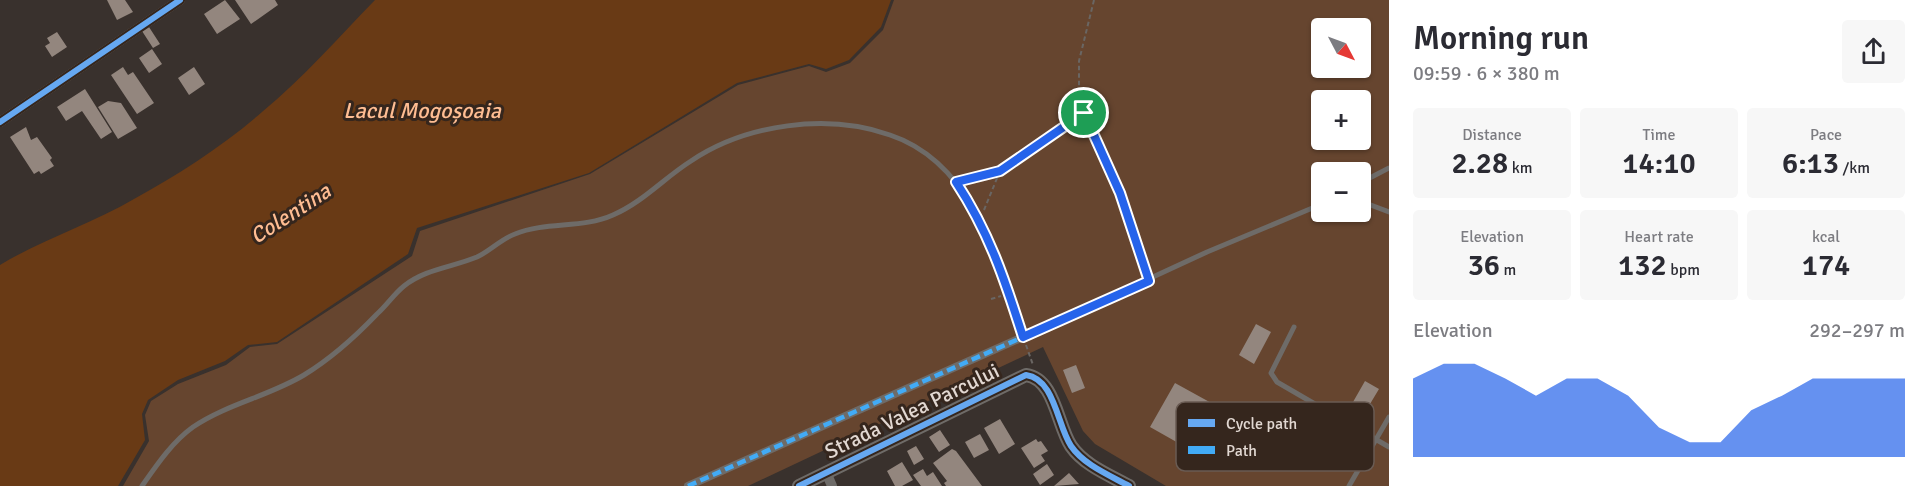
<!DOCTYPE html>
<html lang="en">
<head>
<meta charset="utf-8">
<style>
  :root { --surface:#fff; --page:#f7f7f7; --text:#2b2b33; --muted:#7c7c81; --accent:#2563eb }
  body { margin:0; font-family:Signika,sans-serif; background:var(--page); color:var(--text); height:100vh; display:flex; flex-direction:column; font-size:22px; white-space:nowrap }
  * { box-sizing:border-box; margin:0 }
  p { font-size:20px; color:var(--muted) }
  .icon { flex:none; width:33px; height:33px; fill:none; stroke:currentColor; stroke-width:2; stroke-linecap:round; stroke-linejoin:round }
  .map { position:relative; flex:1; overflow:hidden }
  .sheet { display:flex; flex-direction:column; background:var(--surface); width:540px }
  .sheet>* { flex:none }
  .needle { width:39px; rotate:131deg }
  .fabs { position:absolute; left:1311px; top:18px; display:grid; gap:12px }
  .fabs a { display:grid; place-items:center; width:60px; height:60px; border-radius:6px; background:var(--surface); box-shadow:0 2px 4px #0004; font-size:30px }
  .pin { position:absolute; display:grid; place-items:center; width:51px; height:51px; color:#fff; margin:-26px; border:3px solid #fff; border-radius:50%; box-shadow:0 2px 6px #0007 }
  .round { display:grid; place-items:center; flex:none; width:63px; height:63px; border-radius:6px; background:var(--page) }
  .head { display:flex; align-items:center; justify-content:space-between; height:102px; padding:0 24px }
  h1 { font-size:33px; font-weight:600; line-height:45px }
  .metrics { display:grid; grid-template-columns:repeat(3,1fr); gap:9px; height:102px; padding:6px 24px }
  .metrics div { display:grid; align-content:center; border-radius:6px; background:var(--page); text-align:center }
  .metrics b { font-size:30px; font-weight:600 }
  .metrics small { font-size:16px; font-weight:400 }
  .metrics p { font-size:16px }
  .chart { height:168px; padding:12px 24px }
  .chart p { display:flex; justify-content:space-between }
  .chart svg { width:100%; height:108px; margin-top:6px; fill:var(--accent); opacity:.7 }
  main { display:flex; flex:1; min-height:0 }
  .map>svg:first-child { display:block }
  .green { fill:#66452f; fill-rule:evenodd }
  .water { fill:#693a15 }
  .building { fill:#93867e }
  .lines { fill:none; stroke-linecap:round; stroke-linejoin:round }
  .path { stroke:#6a6663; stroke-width:2; stroke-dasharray:4.5 3; stroke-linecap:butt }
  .service { stroke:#6e6b68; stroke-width:5 }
  .pedestrian { stroke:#6e6b68; stroke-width:8 }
  .minor { stroke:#6e6b68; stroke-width:10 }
  .tertiary { stroke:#6e6b68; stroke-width:14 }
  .quiet { stroke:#42abf6; stroke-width:4.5; stroke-dasharray:9 4.5; stroke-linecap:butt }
  .cycleway-casing { stroke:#35261d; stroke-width:10 }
  .cycleway { stroke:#66a8f1; stroke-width:6 }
  .route-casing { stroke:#fff; stroke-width:12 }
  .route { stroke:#2563eb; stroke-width:8 }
  .labels { text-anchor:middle; stroke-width:6; stroke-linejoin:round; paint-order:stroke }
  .street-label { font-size:21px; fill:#e2d8d2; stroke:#35261d }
  .water-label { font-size:22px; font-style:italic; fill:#ffbd92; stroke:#35261d }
  .key { fill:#35261d; stroke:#695b53; stroke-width:1.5 }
  .key-label { font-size:16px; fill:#e2d8d2 }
</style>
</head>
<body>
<main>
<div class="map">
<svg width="1389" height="486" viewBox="0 0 1389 486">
  <rect width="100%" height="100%" fill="#39312d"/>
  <!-- green -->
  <path class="green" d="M894 0H1389V486H1166L1095 444 1083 431 1043 347 748 486H123L149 441 145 415 151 401 178 384 226 365 250 347 277 344 412 256 420 231 590 174 738 85 809 66 826 72 850 63 883 30ZM1322 28H1360V68H1322ZM1322 100H1360V140H1322ZM1322 172H1360V212H1322Z"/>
  <!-- water -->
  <path class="water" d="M375 0H891L881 27 849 60 826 69 809 64 737 83 589 173 417 228 408 254 277 342 248 345 225 361 178 380 148 400 142 414 145 440 118 486H0V265C43 239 91 224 134 199 179 174 223 146 262 112 303 78 338 38 375 0Z"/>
  <!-- building -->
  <path class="building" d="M107 0H125L133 12 117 20Z
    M225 0 240 19 217 34 204 14Z
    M235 0H275L278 5 251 24Z
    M149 27 160 44 153 48 142 31Z
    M57 32 67 47 52 57 45 46 50 43 47 38Z
    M152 49 162 64 149 73 139 58Z
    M123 67 128 75 133 72 154 103 137 114 111 75Z
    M194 67 205 84 189 95 178 78Z
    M85 89 112 132 101 139 82 111 66 121 57 107Z
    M108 101 121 103 137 128 118 139 98 107Z
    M26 127 31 140 37 137 52 158 50 160 54 166 41 174 39 171 34 174 10 137Z
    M1256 324 1271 332 1254 364 1239 355Z
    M1076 365 1085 388 1072 393 1063 370Z
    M1365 381 1379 389 1358 424 1345 416Z
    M1175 383 1244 421 1219 466 1150 427Z
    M1000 419 1015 444 999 454 984 428Z
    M940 430 950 445 939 452 929 437Z
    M980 434 989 450 974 458 965 442Z
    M1036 439 1038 442 1041 441 1048 451 1041 455 1045 461 1034 468 1021 448Z
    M916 446 924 459 914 465 907 451Z
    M952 449 956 451 982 486H946L944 483 947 481 933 463Z
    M902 462 913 480 902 486H895L887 471Z
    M1047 464 1054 475 1040 485 1033 474Z
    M923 469 927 476 933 472 942 486H921L913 475Z
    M1069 473 1079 484 1054 486Z"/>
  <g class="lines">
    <!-- path -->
    <path class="path" d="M1094 0 1079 61V96L1084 113 1120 193 1145 271
      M965 180 1000 171 1084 113
      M984 210 1000 171
      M991 299 1001 296
      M1026 345 1033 365"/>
    <!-- service -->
    <path class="service" d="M1360 183 1389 168
      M1360 201 1389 212
      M1294 327 1271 373 1277 382 1389 447
      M142 486C156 466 172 442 193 427 227 404 269 396 304 375 332 358 355 337 377 314 387 305 394 294 404 286 425 269 453 267 477 257 490 251 501 239 515 234 547 221 582 229 613 215 643 202 664 178 691 161 746 124 827 113 890 135 974 163 999 262 1023 337L1207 252 1322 204
      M1349 486 1389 417"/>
    <!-- pedestrian -->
    <path class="pedestrian" d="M688 486 1023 337"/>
    <!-- minor -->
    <path class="minor" d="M0 122 180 0
      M826 472 832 486"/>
    <!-- tertiary -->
    <path class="tertiary" d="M799 486 1026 375C1055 379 1057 425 1071 446 1084 465 1109 475 1129 486"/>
    <!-- quiet -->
    <path class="quiet" d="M688 486 1023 337"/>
    <!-- cycleway casing -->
    <g class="cycleway-casing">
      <path id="cycleway" d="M0 122 180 0
        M799 486 1026 375C1055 379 1057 425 1071 446 1084 465 1109 475 1129 486"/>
    </g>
    <!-- cycleway -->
    <use href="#cycleway" class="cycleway"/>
  </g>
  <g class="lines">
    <!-- route casing -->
    <g class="route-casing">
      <path id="route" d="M1084 113 1120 193 1149 281 1023 337C1005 280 989 232 956 182L1000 171Z"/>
    </g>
    <!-- route -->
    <use href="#route" class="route"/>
  </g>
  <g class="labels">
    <!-- street labels -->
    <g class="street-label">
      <text transform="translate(912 411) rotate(-26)" y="7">Strada Valea Parcului</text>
    </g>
    <!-- water labels -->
    <g class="water-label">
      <text x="422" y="118">Lacul Mogoșoaia</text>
      <text transform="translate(290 213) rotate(-33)" y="8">Colentina</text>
    </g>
  </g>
  <!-- legend -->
  <rect x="1176" y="402" width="198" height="69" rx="9" class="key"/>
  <rect x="1188" y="419" width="27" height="8" fill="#66a8f1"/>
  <rect x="1188" y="446" width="27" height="8" fill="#42abf6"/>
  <g class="key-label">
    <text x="1226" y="429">Cycle path</text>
    <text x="1226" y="456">Path</text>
  </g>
</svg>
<div class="fabs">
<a><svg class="needle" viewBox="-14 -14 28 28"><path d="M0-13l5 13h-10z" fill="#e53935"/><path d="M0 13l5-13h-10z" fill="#7c7c81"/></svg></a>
<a>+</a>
<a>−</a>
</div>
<div class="pin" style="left:1084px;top:113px;background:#1e9e55"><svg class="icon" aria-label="arrive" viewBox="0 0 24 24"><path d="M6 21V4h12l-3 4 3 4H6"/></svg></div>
</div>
<section class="sheet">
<div class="head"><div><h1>Morning run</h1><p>09:59 · 6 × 380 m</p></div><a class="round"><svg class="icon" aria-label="share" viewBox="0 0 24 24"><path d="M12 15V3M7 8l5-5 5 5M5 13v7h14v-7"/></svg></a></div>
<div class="metrics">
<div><p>Distance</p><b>2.28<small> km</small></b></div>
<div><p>Time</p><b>14:10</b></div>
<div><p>Pace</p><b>6:13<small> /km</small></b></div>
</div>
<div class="metrics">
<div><p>Elevation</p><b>36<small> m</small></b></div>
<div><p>Heart rate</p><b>132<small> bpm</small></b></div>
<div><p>kcal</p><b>174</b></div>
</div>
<div class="chart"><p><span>Elevation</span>292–297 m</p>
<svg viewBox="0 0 160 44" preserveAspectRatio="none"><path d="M0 44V12L10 6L20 6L30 12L40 19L50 12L60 12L70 19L80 32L90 38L100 38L110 25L120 19L130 12L140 12L150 12L160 12V44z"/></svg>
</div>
</section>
</main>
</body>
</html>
